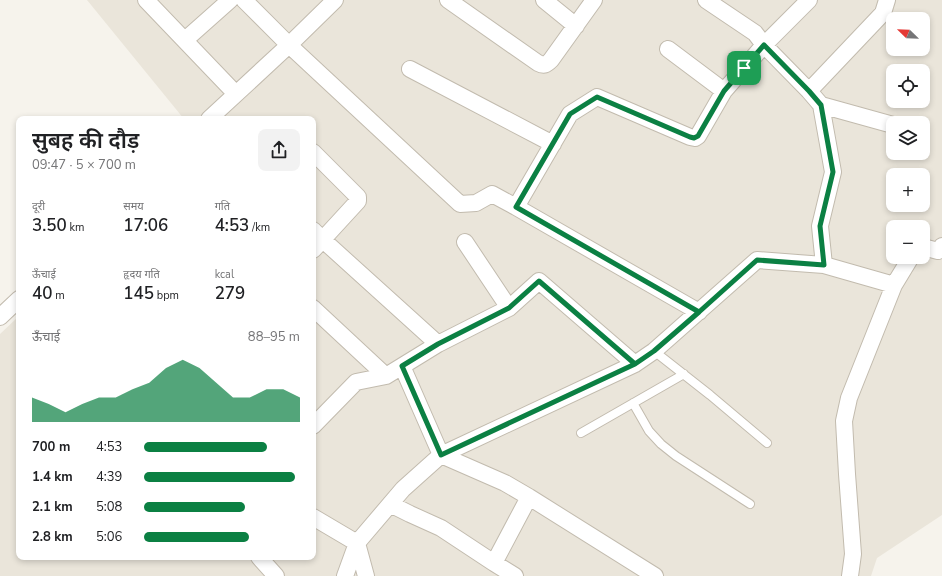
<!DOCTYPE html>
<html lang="hi">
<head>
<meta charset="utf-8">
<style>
  :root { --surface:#fff; --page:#f2f2f2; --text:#202124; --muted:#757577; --accent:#0b8043 }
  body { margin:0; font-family:"Nunito Sans","Noto Sans Devanagari",sans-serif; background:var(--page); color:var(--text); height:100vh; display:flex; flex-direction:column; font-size:15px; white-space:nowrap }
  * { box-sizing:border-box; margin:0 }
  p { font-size:13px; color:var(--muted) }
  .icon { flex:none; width:22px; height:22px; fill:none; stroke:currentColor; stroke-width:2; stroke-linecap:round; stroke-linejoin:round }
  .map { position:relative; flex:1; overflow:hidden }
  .drawer { position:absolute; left:16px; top:116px; width:300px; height:444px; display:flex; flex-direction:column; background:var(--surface); border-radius:8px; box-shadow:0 2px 6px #0003 }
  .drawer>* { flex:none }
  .needle { width:26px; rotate:293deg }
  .fabs { position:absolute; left:886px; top:12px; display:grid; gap:8px }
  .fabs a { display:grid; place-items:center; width:44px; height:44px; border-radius:8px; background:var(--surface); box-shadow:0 2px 6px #0003; font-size:20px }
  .pin { position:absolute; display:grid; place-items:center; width:34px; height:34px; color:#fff; margin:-17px; border-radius:8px; box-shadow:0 2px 6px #0006 }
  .round { display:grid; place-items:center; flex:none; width:42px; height:42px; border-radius:8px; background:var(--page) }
  .head { display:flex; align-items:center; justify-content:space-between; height:68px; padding:0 16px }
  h1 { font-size:22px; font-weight:600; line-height:30px }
  .metrics { display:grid; grid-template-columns:repeat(3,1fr); gap:6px; height:68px; padding:4px 16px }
  .metrics div { display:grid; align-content:center }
  .metrics b { font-size:17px; font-weight:600 }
  .metrics small { font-size:11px; font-weight:400 }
  .metrics p { font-size:11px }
  .chart { height:112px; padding:8px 16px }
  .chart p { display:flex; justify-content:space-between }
  .chart svg { width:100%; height:72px; margin-top:4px; fill:var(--accent); opacity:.7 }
  ul { padding:0 16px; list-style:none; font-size:13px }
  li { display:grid; grid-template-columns:64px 48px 1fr; align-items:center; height:30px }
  li i { height:10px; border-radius:5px; background:var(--accent) }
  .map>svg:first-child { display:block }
  .residential { fill:#eae5da; fill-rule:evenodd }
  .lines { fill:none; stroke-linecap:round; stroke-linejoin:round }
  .service-casing { stroke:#c2bbae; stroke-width:10 }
  .minor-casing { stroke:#c2bbae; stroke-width:18 }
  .service { stroke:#fff; stroke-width:8 }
  .minor { stroke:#fff; stroke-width:16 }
  .route-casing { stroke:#fff; stroke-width:8 }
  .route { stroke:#0b8043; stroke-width:5 }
</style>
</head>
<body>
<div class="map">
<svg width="942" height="576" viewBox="0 0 942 576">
  <rect width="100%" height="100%" fill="#f6f3ec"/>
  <!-- residential -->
  <path class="residential" d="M87 0H942V515L877 558 871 576H0V334L19 316V557H313V119H184ZM893 19H923V49H893ZM893 71H923V101H893ZM893 123H923V153H893ZM893 175H923V205H893ZM893 227H923V257H893Z"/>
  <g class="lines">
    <!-- service casing -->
    <g class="service-casing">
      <path id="service" d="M654 351 710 395 767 443
        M633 403 649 431 661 444 676 456 750 504
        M581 433 684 374"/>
    </g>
    <!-- minor casing -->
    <g class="minor-casing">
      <path id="minor" d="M146 0 236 94
        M244 0 289 45 460 204 476 203 492 194 516 207 699 312
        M448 0 538 63C544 66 546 65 551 60L594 0
        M544 0 576 26
        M706 0 755 33 764 45 809 91 821 105 833 172 820 226 824 265
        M185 40 230 0
        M668 49 724 91
        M410 69 553 144
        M809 91 883 13 887 0
        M821 105 893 125
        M209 119 289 45 335 0
        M313 152 358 197V201L313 250
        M516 207 570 114 597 97 690 137 695 138 698 136 724 91 764 45 809 0
        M313 230 323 240 438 344
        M465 242 509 308
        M923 247 938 251 940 250 942 246
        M894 285 911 257
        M313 308 386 376
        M0 317 19 299
        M402 366 441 455 505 483 529 497 655 576
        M313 426 356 382 386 376 438 344 509 308 539 281 635 364
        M390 504 410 514 441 528 494 563 515 576
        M313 517 357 543 366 576
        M259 557 276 576
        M494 563 529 497
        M345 576 357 543 403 489 441 455 635 364 654 351 757 260 824 265 894 285 849 398 844 421 847 474 853 554 850 576"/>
    </g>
    <!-- service -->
    <use href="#service" class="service"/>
    <!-- minor -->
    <use href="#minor" class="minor"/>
  </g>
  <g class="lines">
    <!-- route casing -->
    <g class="route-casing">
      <path id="route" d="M744 68 764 45 809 91 821 105 833 172 820 226 824 265 757 260 699 312 654 351 635 364 539 281 509 308 438 344 402 366 441 455 635 364 654 351 699 312 516 207 570 114 597 97 690 137 694 138 698 136 724 91 744 68"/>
    </g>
    <!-- route -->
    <use href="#route" class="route"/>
  </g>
</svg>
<div class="fabs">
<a><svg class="needle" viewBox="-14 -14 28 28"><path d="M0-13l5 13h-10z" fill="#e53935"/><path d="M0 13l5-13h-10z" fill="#757577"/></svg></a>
<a><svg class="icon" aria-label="locate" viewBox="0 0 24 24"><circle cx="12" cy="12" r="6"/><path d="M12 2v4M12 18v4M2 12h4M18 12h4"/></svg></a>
<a><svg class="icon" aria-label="layers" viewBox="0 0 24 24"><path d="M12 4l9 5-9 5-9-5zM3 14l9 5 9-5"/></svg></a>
<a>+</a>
<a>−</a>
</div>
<div class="pin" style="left:744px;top:68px;background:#1e9e55"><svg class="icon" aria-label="arrive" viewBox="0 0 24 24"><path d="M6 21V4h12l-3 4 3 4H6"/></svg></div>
<section class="drawer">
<div class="head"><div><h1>सुबह की दौड़</h1><p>09:47 · 5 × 700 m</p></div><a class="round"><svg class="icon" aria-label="share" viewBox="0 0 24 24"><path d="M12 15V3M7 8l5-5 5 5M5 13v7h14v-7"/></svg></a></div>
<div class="metrics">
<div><p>दूरी</p><b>3.50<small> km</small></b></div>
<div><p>समय</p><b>17:06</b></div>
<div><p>गति</p><b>4:53<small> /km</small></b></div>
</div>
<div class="metrics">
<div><p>ऊँचाई</p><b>40<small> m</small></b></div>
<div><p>हृदय गति</p><b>145<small> bpm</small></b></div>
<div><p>kcal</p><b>279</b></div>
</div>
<div class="chart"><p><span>ऊँचाई</span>88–95 m</p>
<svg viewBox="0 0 160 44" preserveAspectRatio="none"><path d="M0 44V29L10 33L20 38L30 33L40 29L50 29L60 24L70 20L80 11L90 6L100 11L110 20L120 29L130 29L140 24L150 24L160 29V44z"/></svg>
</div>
<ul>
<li><b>700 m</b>4:53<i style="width:79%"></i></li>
<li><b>1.4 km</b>4:39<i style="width:97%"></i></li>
<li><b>2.1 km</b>5:08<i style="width:65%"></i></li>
<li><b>2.8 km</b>5:06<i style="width:67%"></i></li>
</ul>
</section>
</div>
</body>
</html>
